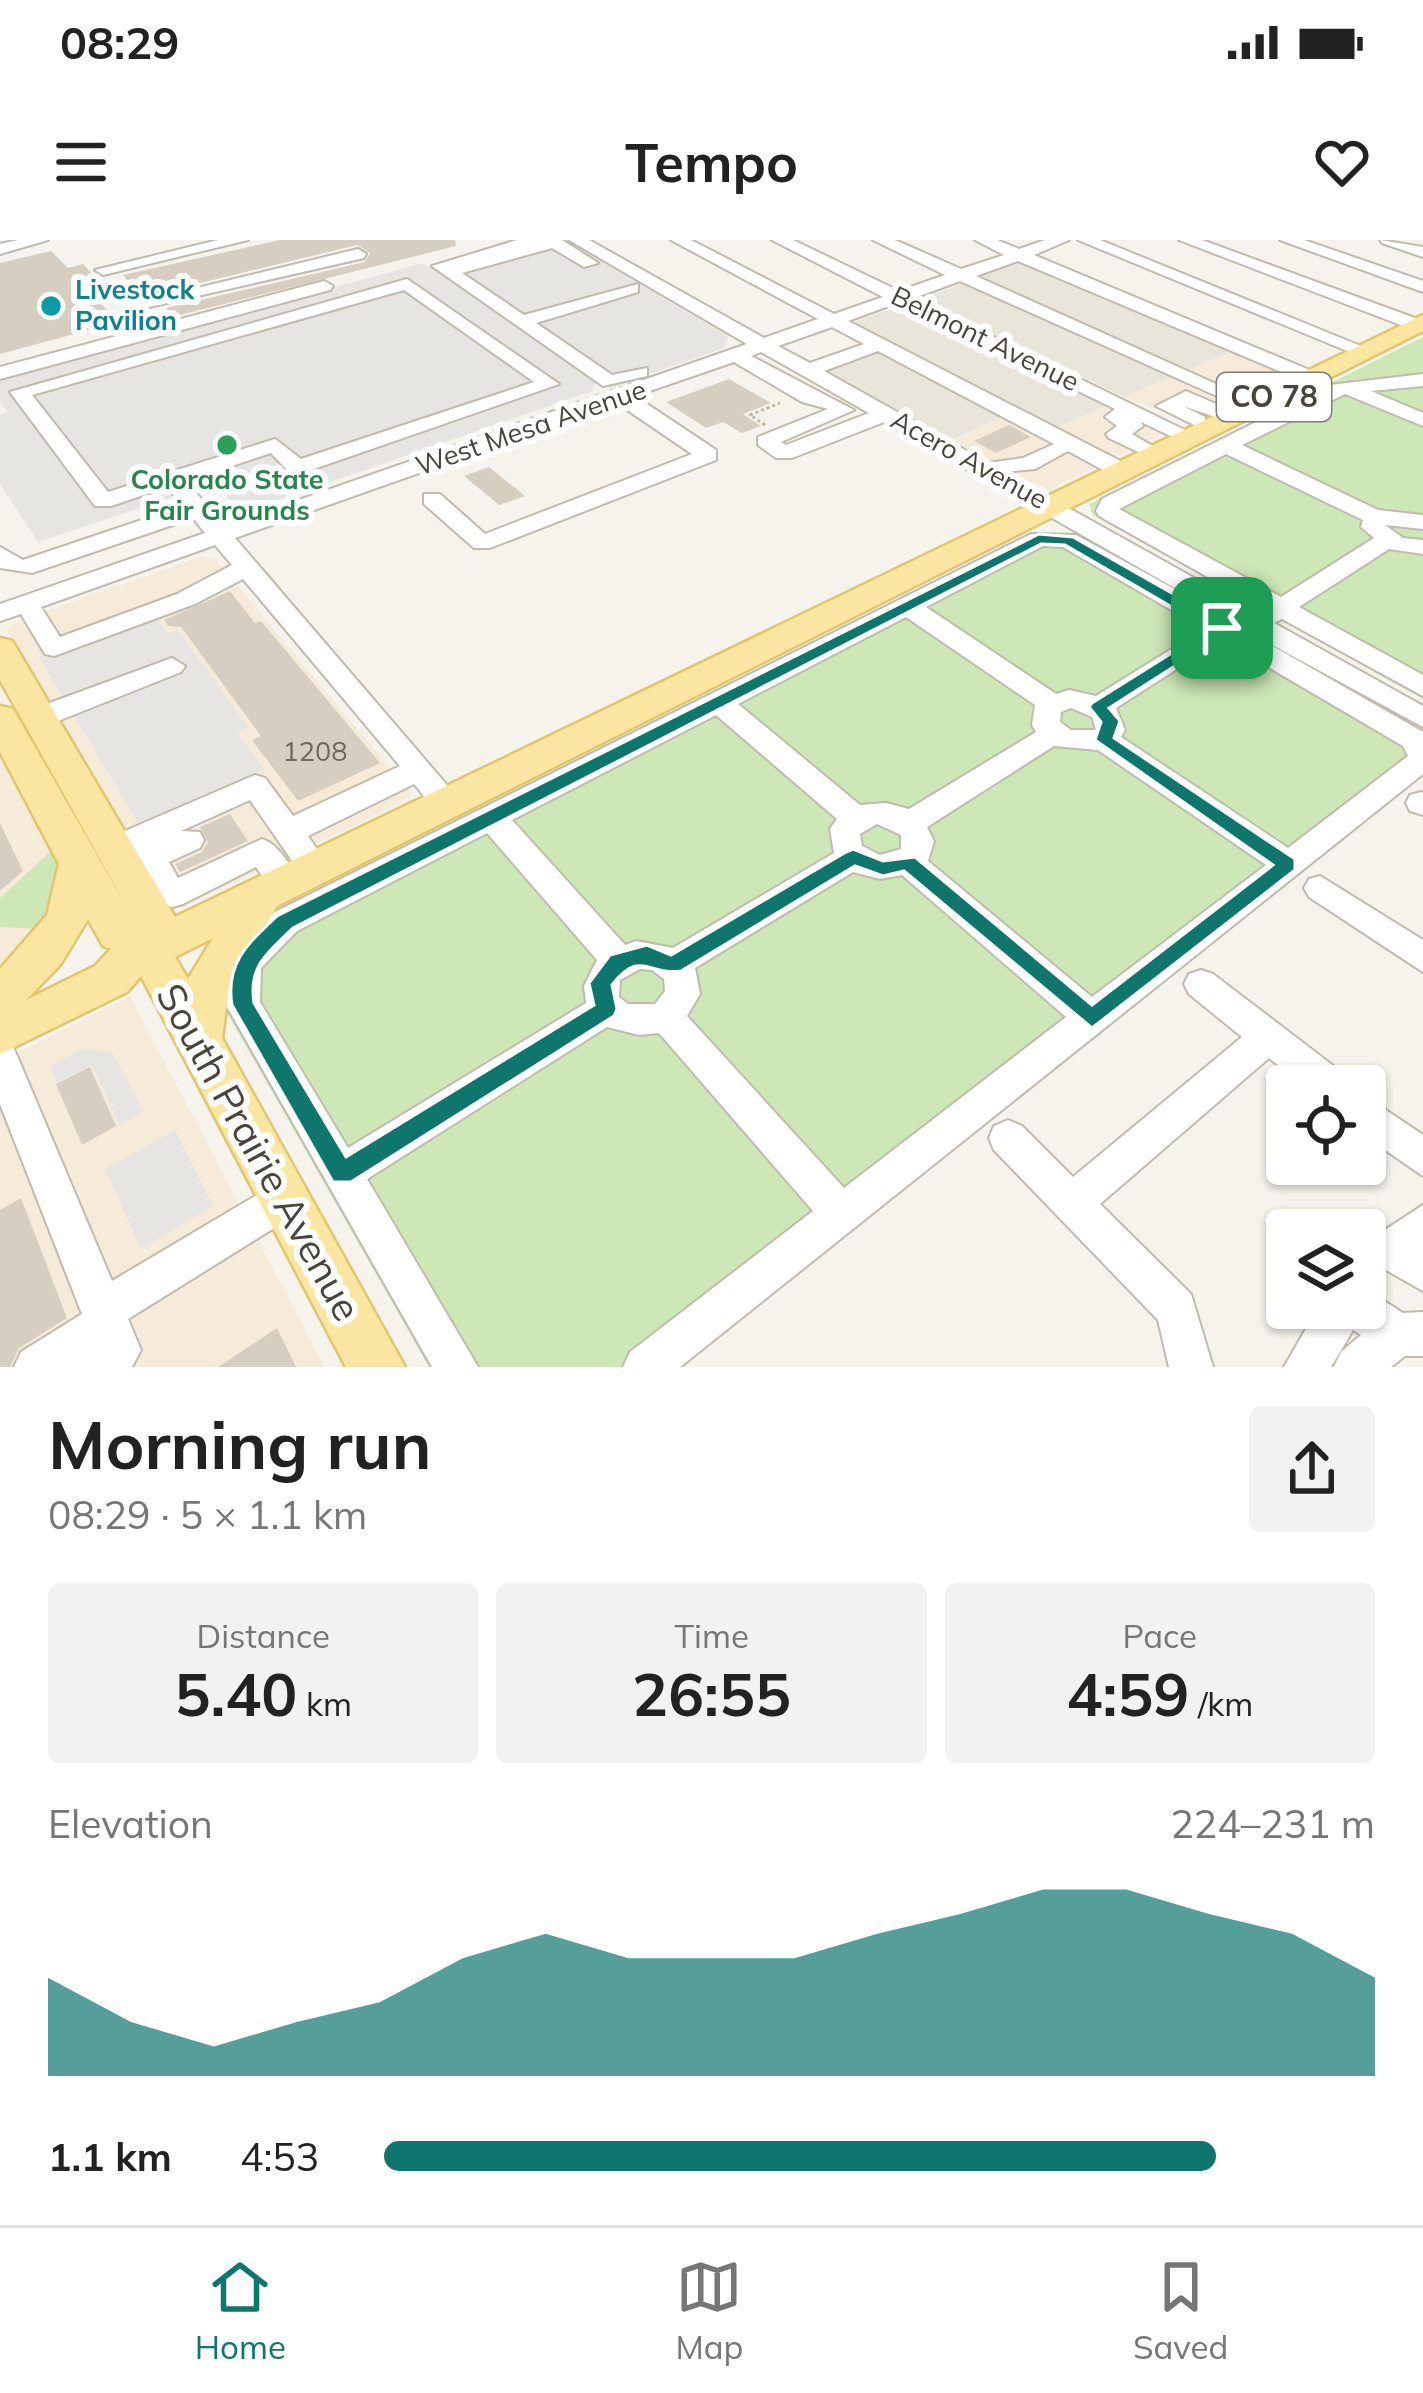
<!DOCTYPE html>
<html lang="en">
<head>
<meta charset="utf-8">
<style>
  :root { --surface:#fff; --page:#f2f2f2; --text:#222; --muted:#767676; --line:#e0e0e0; --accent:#0f766e }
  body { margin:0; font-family:Mulish,sans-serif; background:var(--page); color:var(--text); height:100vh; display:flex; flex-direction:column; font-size:45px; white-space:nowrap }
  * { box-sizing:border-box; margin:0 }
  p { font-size:39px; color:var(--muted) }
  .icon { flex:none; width:66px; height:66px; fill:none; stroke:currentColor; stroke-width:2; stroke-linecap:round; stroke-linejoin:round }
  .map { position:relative; height:1127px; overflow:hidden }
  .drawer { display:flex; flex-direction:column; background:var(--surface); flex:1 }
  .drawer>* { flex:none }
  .tools { position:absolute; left:1266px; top:825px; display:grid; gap:24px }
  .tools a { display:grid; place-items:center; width:120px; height:120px; border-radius:12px; background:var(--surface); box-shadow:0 3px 9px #0004; font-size:60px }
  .pin { position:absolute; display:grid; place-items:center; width:102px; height:102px; color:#fff; margin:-51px; border-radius:24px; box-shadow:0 6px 18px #0006 }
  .round { display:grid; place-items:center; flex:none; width:126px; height:126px; border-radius:12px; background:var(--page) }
  .overview { display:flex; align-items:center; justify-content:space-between; height:204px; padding:0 48px }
  h1 { font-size:66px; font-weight:700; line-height:90px }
  .metrics { display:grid; grid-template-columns:repeat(3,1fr); gap:18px; height:204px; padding:12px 48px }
  .metrics div { display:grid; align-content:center; border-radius:12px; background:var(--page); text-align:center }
  .metrics b { font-size:60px; font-weight:700 }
  .metrics small { font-size:33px; font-weight:400 }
  .metrics p { font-size:33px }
  .chart { height:336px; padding:24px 48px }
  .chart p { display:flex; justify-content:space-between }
  .chart svg { width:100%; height:216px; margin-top:12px; fill:var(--accent); opacity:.7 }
  ul { padding:0 48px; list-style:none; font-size:39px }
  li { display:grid; grid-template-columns:192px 144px 1fr; align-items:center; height:90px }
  li i { height:30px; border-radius:15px; background:var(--accent) }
  .status { display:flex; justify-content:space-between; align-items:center; height:84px; padding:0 60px; background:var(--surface); direction:ltr }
  .status svg { height:33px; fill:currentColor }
  header { display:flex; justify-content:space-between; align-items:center; height:156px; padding:0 48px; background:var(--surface); font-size:54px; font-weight:700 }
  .tabs { display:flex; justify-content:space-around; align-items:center; height:168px; border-top:3px solid var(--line); background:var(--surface); font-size:33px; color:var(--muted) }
  .tabs a { display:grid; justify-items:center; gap:6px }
  .tabs .current { color:var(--accent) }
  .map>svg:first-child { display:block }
  .residential { fill:#e9e5da }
  .commercial { fill:#f5ebd8 }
  .green { fill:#cde7b7 }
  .parking { fill:#e7e5e2 }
  .building { fill:#d6cfc1 }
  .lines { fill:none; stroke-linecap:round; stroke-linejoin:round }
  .minor-casing { stroke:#c0bbae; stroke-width:4 }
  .major-casing { stroke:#dfc66f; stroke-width:5 }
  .path { stroke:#c1b8a0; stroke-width:3; stroke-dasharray:3 3; stroke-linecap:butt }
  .minor { fill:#fff; fill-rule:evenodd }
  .major { fill:#fae6a0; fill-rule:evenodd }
  .route { fill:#0f766e; stroke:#fff; stroke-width:3; fill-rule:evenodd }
  .culture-dot { fill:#0f9aa8; stroke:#fff; stroke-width:4.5 }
  .leisure-dot { fill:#2e9e5b; stroke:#fff; stroke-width:4.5 }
  .labels { text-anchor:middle; stroke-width:12; stroke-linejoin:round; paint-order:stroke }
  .far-culture-label { font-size:27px; font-weight:bold; fill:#0d838f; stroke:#fff; text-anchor:start }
  .far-street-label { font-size:27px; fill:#494439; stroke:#fff }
  .far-leisure-label { font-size:27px; font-weight:bold; fill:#27864d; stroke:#fff }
  .number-label { font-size:27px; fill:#6c675b }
  .shield { fill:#fff; stroke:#807c74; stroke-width:3 }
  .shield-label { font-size:30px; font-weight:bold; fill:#494439 }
  .near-street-label { font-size:39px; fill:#494439; stroke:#fff }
</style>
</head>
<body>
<div class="status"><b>08:29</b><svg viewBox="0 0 49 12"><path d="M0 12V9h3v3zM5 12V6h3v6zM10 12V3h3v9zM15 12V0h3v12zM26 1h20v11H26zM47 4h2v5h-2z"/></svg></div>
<header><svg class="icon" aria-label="menu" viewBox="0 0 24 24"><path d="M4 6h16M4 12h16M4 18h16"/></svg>Tempo<svg class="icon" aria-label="heart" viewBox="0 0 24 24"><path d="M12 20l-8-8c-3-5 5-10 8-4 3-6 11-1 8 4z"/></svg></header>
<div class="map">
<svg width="1423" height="1127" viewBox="0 0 1423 1127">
  <rect width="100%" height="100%" fill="#f5f3eb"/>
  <!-- residential -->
  <path class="residential" d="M1021 21 1233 111 1124 157 920 59Z
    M903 65 1108 165 1052 190 1015 171 952 200 828 131 891 109 848 84Z"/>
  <!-- commercial -->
  <path class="commercial" d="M1233 111 1284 134 1188 182 1124 157Z
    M1108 165 1161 195 1050 249 1027 241 952 200 1015 171 1052 190Z
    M203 316 216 320 411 553 403 562 181 668 164 661 6 390 13 383Z
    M0 507 55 611 58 657 0 745Z
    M130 756 324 1127H0V822Z"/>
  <!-- green -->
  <path class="green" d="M1423 97V459L1093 275 1089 264Z
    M1042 292 1068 295 1423 499V531L671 1127H429L226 771 222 742 266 684Z
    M0 512 55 607 64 642 42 689 0 687V658L51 611Z"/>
  <!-- parking -->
  <path class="parking" d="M549 0H565L728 96 724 108 610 148 597 140 592 151 259 267 235 265 215 243 38 302 0 244V175L7 172 0 162V139L423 23 436 31Z
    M154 374 168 394 178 390 248 487 237 492 264 529 139 585 39 417Z
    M82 809 113 813 143 872 120 885 92 825 57 843 50 826Z
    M175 890 213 966 141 1009 105 929Z"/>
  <!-- building -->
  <path class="building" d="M280 0H455L456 6 172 77 166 68 365 22 370 13 357 5 155 54 139 55 123 35Z
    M51 11 68 28 83 24 102 45 86 49 119 82 0 114V23Z
    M729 139 771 163 743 174 761 186 742 193 723 182 706 188 666 162Z
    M1009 185 1031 197 996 213 974 201Z
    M489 227 525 256 499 265 464 236Z
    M230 351 255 383 261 381 380 523 298 561 252 500 261 496 181 387 168 386 164 380Z
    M230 574 248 601 180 632 175 624 202 612 208 602 200 587Z
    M0 583 23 631 0 651Z
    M90 827 116 886 82 905 56 844Z
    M21 958 67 1078 19 1108 10 1127H0V970Z
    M277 1088 296 1127H218Z"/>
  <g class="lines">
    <!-- minor casing -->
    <g class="minor-casing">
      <path id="minor" d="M18 0H48L0 14V4Z
        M218 0H248L103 35 95 30Z
        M517 0H562L598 23 584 27 552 8 462 33 524 75 638 44V52L536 83 612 135 647 128V136L603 146 432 26Z
        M569 0H589L764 98 818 79 671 0H691L834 74 883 57 772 0H793L899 51 945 35 873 0H895L961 29 1004 15 975 0H997L1019 9 1045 0H1069L1034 15 1319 134V142H1305L1018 21 976 36 1265 166 1248 170 960 41 914 58 1201 198 1183 202 1141 182 1143 186 1132 194 1168 215 1157 221 1109 198 1106 194 1117 186 1105 177 1115 169 897 63 848 81 1132 227V237H1116L1068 211 1035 229 1004 232 1257 373 1263 368 1099 276 1096 271 1102 259 1330 145 1423 134V146L1371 151 1423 173V186L1345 154 1242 205 1378 270 1423 275V289L1385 285 1403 298 1423 300V314L1389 309 1299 367 1423 435V456L1282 379 1274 383 1423 466V487L1241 388 1423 492V534L680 1127H623L630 1112 813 971 659 793 639 795 607 787 367 939 478 1127H432L226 765C218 725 243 696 273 673L1031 294 1076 295 1224 376 884 182 792 218H776L758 205V197L828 169 802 162 734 122 635 156 716 210V220L490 308H474L424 264V254H440L485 294 692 214 617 163 235 298 464 565 460 573C437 579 428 560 414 544L308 596 331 630 326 638H304L250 560 181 591 200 592 204 600 200 608 169 622 178 638 262 599C280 605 292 628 301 645L296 654H274L256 627 183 664 172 667 161 664 144 634 132 638 121 634 116 626 121 618 104 616 99 608 104 600 255 535 265 538 293 576 400 526 243 339 195 364 54 416 45 414 21 374 0 381V364L205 293 193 278 32 333 0 328V307L23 320 183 266 167 247 111 266H95L10 152 407 39 559 144 305 232H289L271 213 186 241 224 286 747 104ZM404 50 534 142 301 219 275 199 108 252 32 155ZM832 87 864 104 810 123 778 106ZM878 111 1054 204 1023 218 988 223 824 131ZM761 112 869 173 786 205 781 202 854 170 751 116ZM1226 214 1363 280 1361 287 1374 298 1281 357 1119 269ZM215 305 232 325 177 354 60 397 41 367ZM1043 306 1063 307 1204 389 1096 456 1069 450 1056 454 926 367ZM906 377 1035 465 1032 485 1036 492 909 569 886 563 860 565 738 464ZM1222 400 1403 506 1408 516 1288 608 1121 497 1125 490 1116 468ZM1071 468 1092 477 1096 490H1071L1060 482 1061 472ZM716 475 837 579 830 589 834 613 673 708 636 701 625 705 512 580ZM1054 506 1098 510 1266 625 1092 757 928 621 934 601 927 587ZM877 584 901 595V609L880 615 862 606 860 594ZM487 593 597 720 584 746 586 763 348 908 260 762 261 728 297 691ZM853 632 880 639 902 635 1066 777 844 948 687 776 700 754 695 728ZM640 729 652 730 664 739 665 751 655 764H628L619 757 620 740Z
        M1078 0H1100L1373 111 1357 115Z
        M1179 0H1202L1423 81V89H1411Z
        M1280 0H1304L1423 41V52Z
        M1380 0 1423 7V17L1382 3Z
        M358 9 366 14 364 18 136 70 127 65Z
        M324 41 333 46 330 50 0 139V127Z
        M1186 151 1228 169 1231 173 1221 179 1183 166 1205 177V185L1198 187 1156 166Z
        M172 418 185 426 181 432 48 485H28L24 478 28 471Z
        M1421 552 1423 553V575L1410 571 1406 563 1410 555Z
        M1320 636 1423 700V732L1309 657 1304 648 1309 639Z
        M1201 730 1213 734 1344 834 1349 846H1304L1269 818 1100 964 1191 1054 1213 1127H1169L1158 1080 994 910 989 898 994 886 1008 880 1022 886 1073 937 1242 797 1189 754 1184 744 1189 734Z
        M0 802 13 807 18 818 112 1041 272 946 286 940 300 946 306 959 300 972 128 1079 141 1110 132 1127H14L21 1112 82 1074 0 864Z
        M1365 856 1423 895V936L1365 896Z
        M1423 965V1051L1386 1030 1365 1029 1362 990H1385Z
        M1365 1049 1403 1073 1423 1072V1116H1405L1391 1127H1334L1341 1112 1361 1095 1353 1090 1331 1127H1284L1318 1068H1365Z"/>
    </g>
    <!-- major casing -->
    <g class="major-casing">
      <path id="major" d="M1423 75V91L277 666 229 748 222 798 405 1127H346L141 736 127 752 0 814V729L47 675 59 624 0 512V466L13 469 132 676 0 440V398L12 401 17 409 175 677ZM88 679 103 706 111 709 95 726 26 760 60 725ZM213 698 188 739 175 717Z"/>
    </g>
    <!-- path -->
    <path class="path" d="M765 185 750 175 780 163"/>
    <!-- minor -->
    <use href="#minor" class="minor"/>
    <!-- major -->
    <use href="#major" class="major"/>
  </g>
  <!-- route -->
  <path class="route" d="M1039 294 1073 297 1228 385V392L1109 468 1120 481 1114 498 1295 619V630L1092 788 904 631 883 636 855 626 681 731C648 736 641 708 612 745L617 769 614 776 351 942H333L232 765C225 722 249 703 277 676ZM1041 304 1065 305 1210 389 1092 463 1089 467 1101 482 1095 500 1273 625 1092 765 915 617 883 621 853 609 846 612 671 715 647 705 610 715 589 743 594 765 346 917 254 763C248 726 268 712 293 688Z"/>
  <!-- markers -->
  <circle class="culture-dot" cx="51" cy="66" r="12"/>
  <circle class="leisure-dot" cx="227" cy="205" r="12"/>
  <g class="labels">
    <!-- far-culture labels -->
    <g class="far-culture-label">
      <text x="75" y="59">Livestock<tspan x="75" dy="31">Pavilion</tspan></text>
    </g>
    <!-- far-street labels -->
    <g class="far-street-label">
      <text transform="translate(985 99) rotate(26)" y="9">Belmont Avenue</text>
      <text transform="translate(531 188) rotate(-19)" y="9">West Mesa Avenue</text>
      <text transform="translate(969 220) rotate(29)" y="9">Acero Avenue</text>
    </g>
    <!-- far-leisure labels -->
    <g class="far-leisure-label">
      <text x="227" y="249">Colorado State<tspan x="227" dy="31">Fair Grounds</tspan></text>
    </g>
    <!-- number labels -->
    <g class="number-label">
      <text x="315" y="521">1208</text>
    </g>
    <!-- shield labels -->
    <rect class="shield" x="1217" y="133" width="114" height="48" rx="9"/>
    <g class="shield-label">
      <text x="1274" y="167">CO 78</text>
    </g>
    <!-- near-street labels -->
    <g class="near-street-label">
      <text transform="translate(259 912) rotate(61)" y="14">South Prairie Avenue</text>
    </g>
  </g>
</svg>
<div class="tools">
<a><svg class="icon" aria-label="locate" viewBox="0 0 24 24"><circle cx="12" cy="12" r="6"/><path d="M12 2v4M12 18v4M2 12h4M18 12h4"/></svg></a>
<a><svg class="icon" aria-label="layers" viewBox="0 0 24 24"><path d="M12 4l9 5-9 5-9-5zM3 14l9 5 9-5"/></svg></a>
</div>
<div class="pin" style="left:1222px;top:388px;background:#1e9e55"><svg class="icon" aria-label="arrive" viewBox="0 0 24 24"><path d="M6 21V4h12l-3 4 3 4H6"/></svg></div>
</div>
<section class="drawer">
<div class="overview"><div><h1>Morning run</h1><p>08:29 · 5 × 1.1 km</p></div><a class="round"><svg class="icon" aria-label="share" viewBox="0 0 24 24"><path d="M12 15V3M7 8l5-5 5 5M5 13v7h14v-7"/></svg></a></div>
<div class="metrics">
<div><p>Distance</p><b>5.40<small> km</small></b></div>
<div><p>Time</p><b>26:55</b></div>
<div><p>Pace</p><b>4:59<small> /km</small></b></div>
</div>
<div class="chart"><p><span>Elevation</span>224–231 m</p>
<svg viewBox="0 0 160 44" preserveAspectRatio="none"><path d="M0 44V24L10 33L20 38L30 33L40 29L50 20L60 15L70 20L80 20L90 20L100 15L110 11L120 6L130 6L140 11L150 15L160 24V44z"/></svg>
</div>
<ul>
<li><b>1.1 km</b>4:53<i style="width:84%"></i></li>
</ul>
</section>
<nav class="tabs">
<a class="current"><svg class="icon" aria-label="home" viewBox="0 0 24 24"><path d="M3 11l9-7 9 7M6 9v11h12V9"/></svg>Home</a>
<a><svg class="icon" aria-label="map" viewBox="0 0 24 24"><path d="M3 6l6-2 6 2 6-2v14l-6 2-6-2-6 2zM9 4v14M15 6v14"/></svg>Map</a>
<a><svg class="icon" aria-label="saved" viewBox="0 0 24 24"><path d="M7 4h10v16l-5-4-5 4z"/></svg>Saved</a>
</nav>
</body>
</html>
